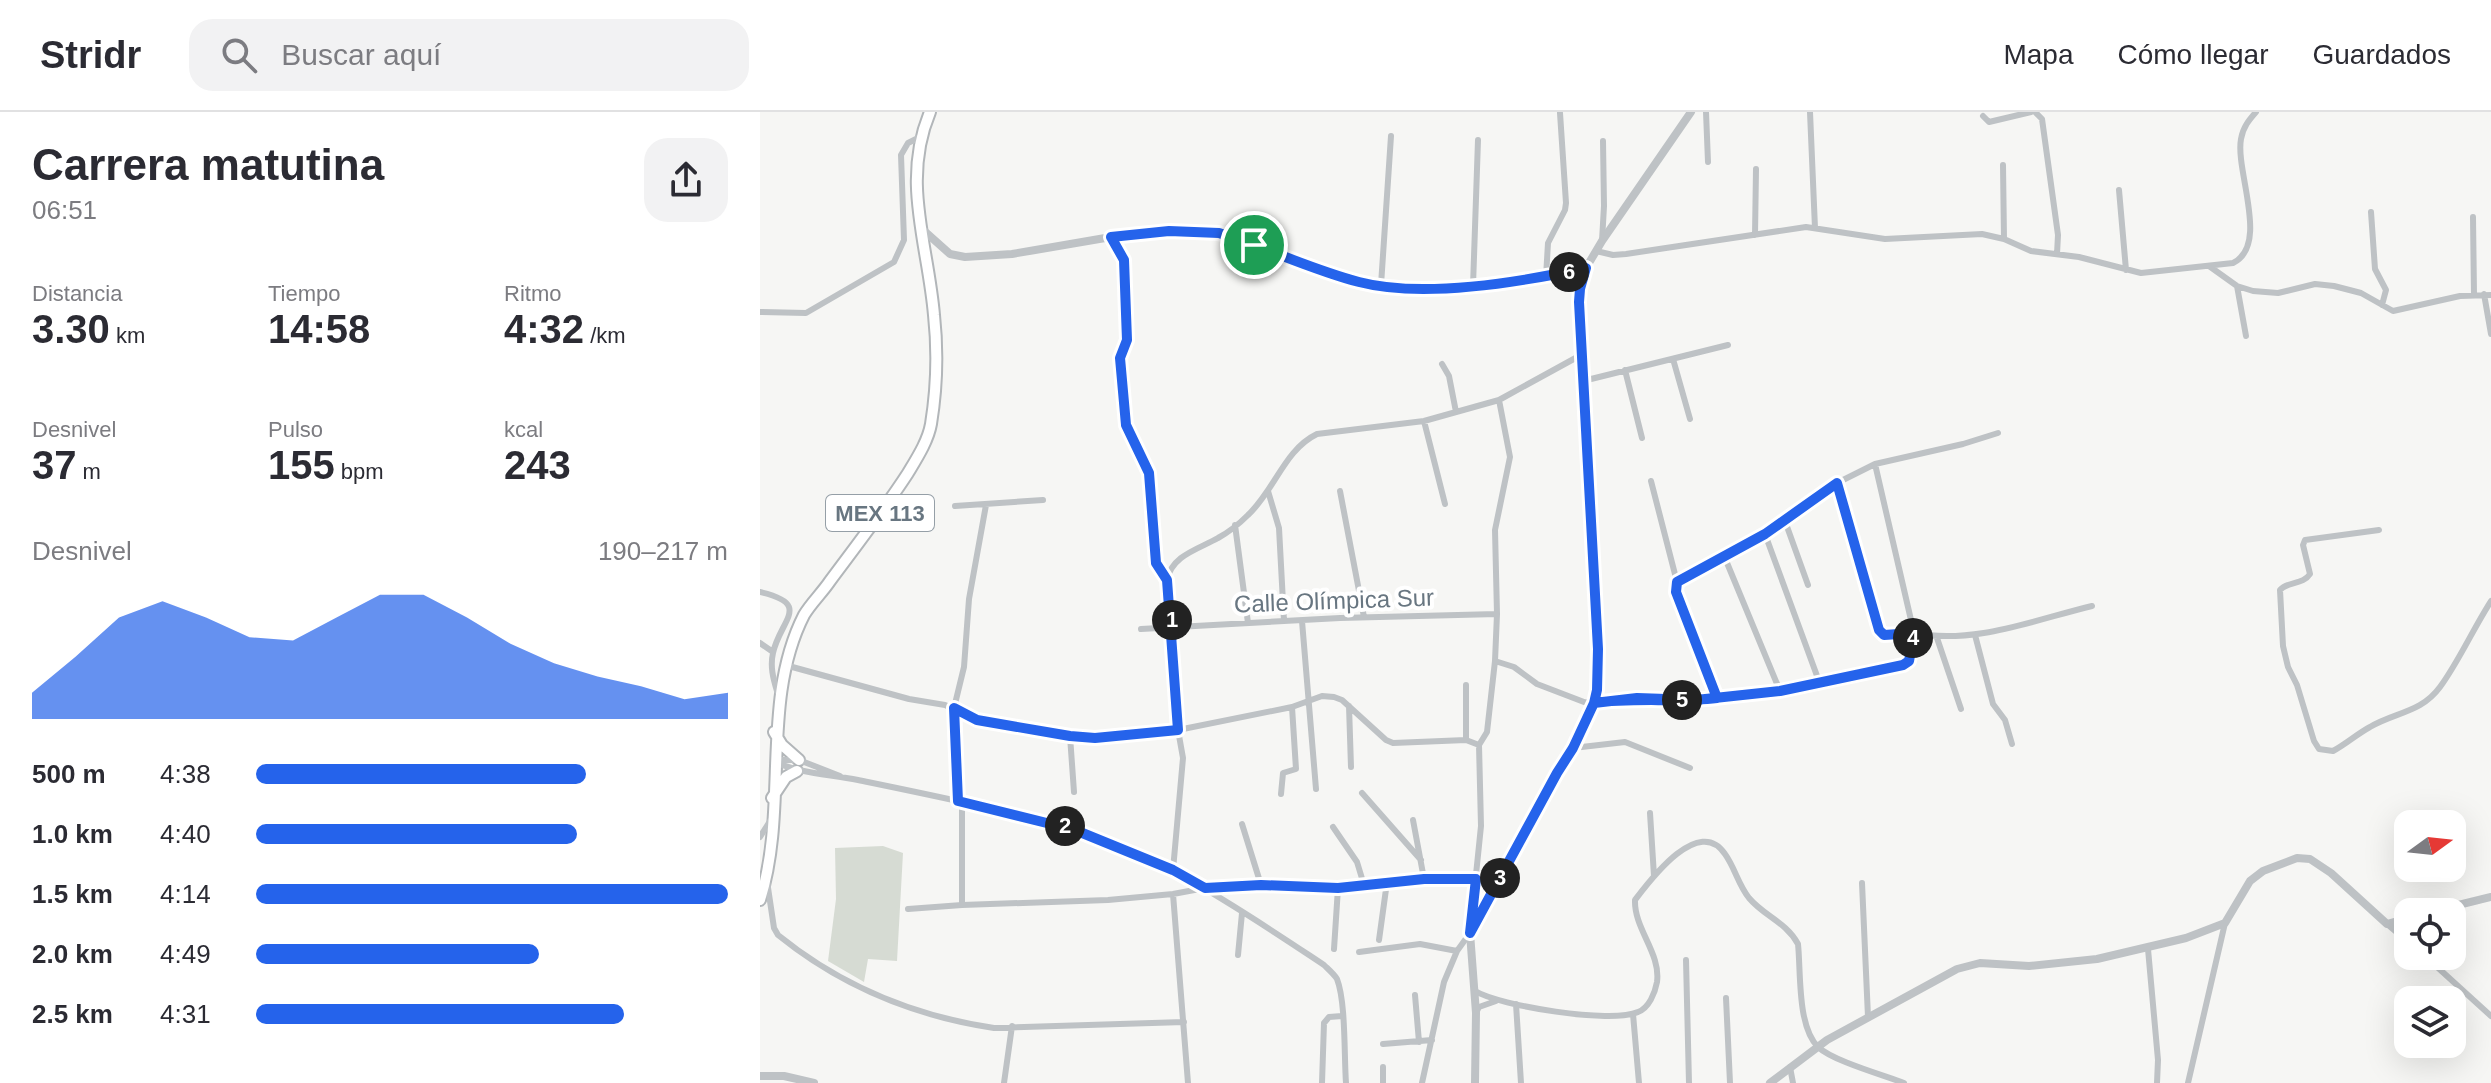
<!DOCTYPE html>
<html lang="es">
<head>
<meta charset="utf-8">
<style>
  :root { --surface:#fff; --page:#f2f2f3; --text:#2b2b33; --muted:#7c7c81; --line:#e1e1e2; --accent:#2563eb }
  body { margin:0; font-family:Arial,sans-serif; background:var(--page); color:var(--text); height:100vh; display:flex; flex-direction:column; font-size:30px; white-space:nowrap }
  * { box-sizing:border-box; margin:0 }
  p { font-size:26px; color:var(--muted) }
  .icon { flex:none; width:44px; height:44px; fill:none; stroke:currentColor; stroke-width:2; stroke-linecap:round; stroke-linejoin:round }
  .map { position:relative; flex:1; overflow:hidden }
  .side { display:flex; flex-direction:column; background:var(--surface); width:760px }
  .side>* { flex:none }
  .needle { width:52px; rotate:75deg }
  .controls { position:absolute; left:1634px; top:698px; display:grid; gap:16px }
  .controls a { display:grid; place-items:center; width:72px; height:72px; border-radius:16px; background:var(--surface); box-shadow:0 8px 32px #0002; font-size:40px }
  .pin { position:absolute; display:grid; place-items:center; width:68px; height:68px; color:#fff; margin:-34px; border:4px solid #fff; border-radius:50%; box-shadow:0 2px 8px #0007 }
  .km { position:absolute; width:40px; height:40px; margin:-20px; border-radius:50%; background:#222; color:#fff; font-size:22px; line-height:40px; text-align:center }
  .round { display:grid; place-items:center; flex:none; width:84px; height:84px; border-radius:24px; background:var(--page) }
  .summary { display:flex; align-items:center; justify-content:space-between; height:136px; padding:0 32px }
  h1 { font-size:44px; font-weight:600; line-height:60px }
  .metrics { display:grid; grid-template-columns:repeat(3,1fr); gap:12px; height:136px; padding:8px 32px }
  .metrics div { display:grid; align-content:center }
  .metrics b { font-size:40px; font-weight:600 }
  .metrics small { font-size:22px; font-weight:400 }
  .metrics p { font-size:22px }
  .chart { height:224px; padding:16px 32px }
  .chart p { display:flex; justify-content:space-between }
  .chart svg { width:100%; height:144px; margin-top:8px; fill:var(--accent); opacity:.7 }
  ul { padding:0 32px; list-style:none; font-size:26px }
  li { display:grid; grid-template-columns:128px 96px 1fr; align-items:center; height:60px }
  li i { height:20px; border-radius:10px; background:var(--accent) }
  header { display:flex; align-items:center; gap:48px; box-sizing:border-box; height:112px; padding:0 40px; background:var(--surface); border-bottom:2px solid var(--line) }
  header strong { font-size:38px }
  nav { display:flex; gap:44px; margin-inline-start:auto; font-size:28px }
  .search { width:560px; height:72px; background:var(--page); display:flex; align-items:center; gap:20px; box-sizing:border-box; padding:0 28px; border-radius:24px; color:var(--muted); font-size:30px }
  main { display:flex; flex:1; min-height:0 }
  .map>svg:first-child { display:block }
  .green { fill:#d6dbd3 }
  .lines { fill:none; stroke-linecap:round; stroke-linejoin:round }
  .primary-casing { stroke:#b2b6b9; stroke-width:14 }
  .minor { stroke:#bec2c5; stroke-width:6 }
  .tertiary { stroke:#bec2c5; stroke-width:8 }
  .primary { stroke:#fff; stroke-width:10 }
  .route-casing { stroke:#fff; stroke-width:16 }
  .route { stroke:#2563eb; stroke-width:10 }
  .labels { text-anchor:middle; stroke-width:8; stroke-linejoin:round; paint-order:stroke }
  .shield { fill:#fff; stroke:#959fa7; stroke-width:2 }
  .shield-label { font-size:22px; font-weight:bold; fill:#687681 }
  .street-label { font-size:24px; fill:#687681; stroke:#fff }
</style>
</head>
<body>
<header>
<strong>Stridr</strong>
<div class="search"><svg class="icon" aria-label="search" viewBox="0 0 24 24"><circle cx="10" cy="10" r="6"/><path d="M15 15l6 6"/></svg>Buscar aquí</div>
<nav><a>Mapa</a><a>Cómo llegar</a><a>Guardados</a></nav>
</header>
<main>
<section class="side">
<div class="summary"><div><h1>Carrera matutina</h1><p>06:51</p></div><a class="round"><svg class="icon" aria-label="share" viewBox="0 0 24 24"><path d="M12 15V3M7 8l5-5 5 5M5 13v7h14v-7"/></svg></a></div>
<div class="metrics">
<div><p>Distancia</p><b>3.30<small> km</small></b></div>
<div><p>Tiempo</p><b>14:58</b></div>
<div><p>Ritmo</p><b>4:32<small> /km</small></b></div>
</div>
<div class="metrics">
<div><p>Desnivel</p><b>37<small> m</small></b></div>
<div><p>Pulso</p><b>155<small> bpm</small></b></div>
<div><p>kcal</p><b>243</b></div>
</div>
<div class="chart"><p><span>Desnivel</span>190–217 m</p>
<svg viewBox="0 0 160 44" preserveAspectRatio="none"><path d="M0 44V36L10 25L20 13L30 8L40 13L50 19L60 20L70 13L80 6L90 6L100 13L110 21L120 27L130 31L140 34L150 38L160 36V44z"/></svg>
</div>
<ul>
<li><b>500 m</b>4:38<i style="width:70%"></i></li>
<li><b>1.0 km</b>4:40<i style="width:68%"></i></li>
<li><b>1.5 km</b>4:14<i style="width:100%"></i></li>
<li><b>2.0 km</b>4:49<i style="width:60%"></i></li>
<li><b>2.5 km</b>4:31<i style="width:78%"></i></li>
</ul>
</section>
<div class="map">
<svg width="1731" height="971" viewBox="0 0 1731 971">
  <rect width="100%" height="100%" fill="#f6f6f4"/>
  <!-- green -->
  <path class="green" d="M123 734 143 741 137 849 108 847 104 870 68 849 76 787 75 736Z"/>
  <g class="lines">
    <!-- primary casing -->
    <g class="primary-casing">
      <path id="primary" d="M14 620 22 633 39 648
        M12 686 26 665 37 659
        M0 788C29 696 0 589 44 503 51 491 62 481 70 469 96 434 124 398 148 361 157 346 168 329 171 312 177 275 178 240 174 203 168 132 141 69 170 0"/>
    </g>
    <!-- minor -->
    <path class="minor" d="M946 0 948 50
      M1050 0 1055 116
      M1275 0 1282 7 1298 123 1297 142
      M1223 4 1229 10 1271 0
      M1243 53 1244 127
      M1359 78 1366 158
      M1611 100 1615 157 1626 178 1622 193
      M1713 105 1714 182
      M995 123 996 57
      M351 125 364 148 367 228 360 246 366 313 389 361 395 443 400 460 407 468 413 513 418 618 423 646 413 758
      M842 129 844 94 843 29
      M836 139 853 143 866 142 1046 115 1125 127 1222 122 1244 127 1271 139 1319 145 1381 161 1473 151C1510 133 1475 59 1481 27 1483 15 1489 8 1496 0
      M1449 154 1477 174 1493 179 1518 181 1555 172 1574 174 1601 181 1633 199 1700 184 1731 183
      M786 165 788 131 805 98 806 91 800 1
      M621 173 631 24
      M713 174 718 28
      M1477 174 1486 224
      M1724 182 1731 222
      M0 200 46 201 134 150 144 128 141 43 148 31 160 25
      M913 247 930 307
      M682 252 689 264 696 300
      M865 258 882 326
      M823 269 968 233
      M664 309 685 392
      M891 369 917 470
      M1077 371 1119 518 1124 523 1154 521 1115 352
      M508 379 519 416 524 509
      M580 379 604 505
      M195 394 283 388
      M1025 409 1048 473
      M475 413 488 511
      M1619 418 1545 428 1543 433 1550 462C1543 473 1528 469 1520 478L1523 534 1528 555 1537 573 1554 629 1559 637 1573 639C1586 632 1597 622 1610 615 1635 600 1661 601 1680 575 1699 549 1713 517 1731 489
      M1005 422 1060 572
      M965 446 1020 579
      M407 468C412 443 439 437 458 426 469 420 480 411 488 403 515 378 524 338 557 322L664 309 739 288 821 243
      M0 480C53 492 20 508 13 541 10 554 13 566 17 579
      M542 509 556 677
      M381 517 580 506 737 502
      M1215 523 1233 592 1245 608 1252 632
      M1177 526 1201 597
      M0 531 13 540
      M735 549 754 555 777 572 824 590 834 591 877 586 936 588 1020 579 1147 552 1154 521C1213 533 1274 508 1332 494
      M25 553 149 587 185 593 217 608 335 626 418 618 532 595 562 584 574 585 582 588 626 628 633 631 706 628 719 633
      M706 573V628
      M957 586 916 480 917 470 1005 422 1077 371 1115 352 1203 332 1238 321
      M589 594 591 655
      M310 624 314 680
      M813 636 865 630 930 656
      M15 648H39L80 664
      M15 650C42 662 69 662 98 668 161 681 225 694 289 710 390 735 478 796 564 853 568 857 574 862 577 867 586 890 584 945 586 971
      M602 681 661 748
      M521 682 523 661 536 657 532 595
      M198 689 194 596 204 555 209 487 226 393
      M202 691V793
      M890 701 894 764
      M653 708 664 767
      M482 712 501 773
      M573 715 597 750 604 773
      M0 725 10 709
      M7 769 14 816 18 823C81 874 154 904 234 916L424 910
      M1102 771 1108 905
      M413 782 428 971
      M148 797 202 793 348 788 413 782 445 776 501 773 578 776 664 767H716
      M1627 812 1648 830
      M619 828 627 770
      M574 837 578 776
      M1388 837 1398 948 1397 971
      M599 840 660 832 697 839
      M478 843 482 801
      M1665 844 1731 904
      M926 848 929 971
      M715 879C740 894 851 912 878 900 889 896 895 881 897 870 901 841 874 817 875 788 891 767 939 703 965 742 975 756 978 772 989 786 1004 804 1026 810 1038 832 1041 860 1037 914 1058 935 1073 949 1123 963 1144 971
      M655 883 659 930
      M966 886 970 971
      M756 892 761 971
      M716 901 719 895 736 889
      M873 902 879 971
      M623 932 672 928
      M623 955V971
      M1030 955 1033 971
      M244 971 252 914
      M562 971 564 911 569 905 582 904
      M662 971 684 870 697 839 710 821 721 714 719 633 727 620 735 549 737 502 735 418 750 345 739 288
      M1428 971 1465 811"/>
    <!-- tertiary -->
    <path class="tertiary" d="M162 117 190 142 205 145 252 142 351 125 409 119 459 121 601 171 641 176 702 175 753 170 826 156
      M1670 800 1731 785
      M0 964H24L54 971
      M715 971 716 901 710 821 797 661C827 615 838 592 838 537L821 243 820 177 826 156 842 129 931 0
      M1010 971 1067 928 1197 857 1220 851 1269 854 1337 847 1426 826 1465 811 1490 769 1503 759 1537 746 1550 747 1571 761 1627 812 1648 806"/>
    <!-- primary -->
    <use href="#primary" class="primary"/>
  </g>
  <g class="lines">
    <!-- route casing -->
    <g class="route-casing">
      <path id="route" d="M494 133 459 121 409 119 351 125 364 148 367 228 360 246 366 313 389 361 396 451 407 468 418 618 335 626 310 624 217 608 194 596 198 689 315 718 413 758 445 776 501 773 578 776 664 767H716L710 821 797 661 813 636 834 591 877 586 936 588 1020 579 1143 553 1149 549 1154 521 1124 523 1119 518 1077 371 1005 422 917 470 916 480 957 586C916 591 875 585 834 591L837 578 838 537 819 190 820 177 826 156C761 170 664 187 599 170 564 161 529 146 494 133"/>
    </g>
    <!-- route -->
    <use href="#route" class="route"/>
  </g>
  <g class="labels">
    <!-- shield labels -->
    <rect class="shield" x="66" y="383" width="108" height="36" rx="6"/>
    <g class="shield-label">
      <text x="120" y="409">MEX 113</text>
    </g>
    <!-- street labels -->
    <g class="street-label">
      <text transform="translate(574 489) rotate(-2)" y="8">Calle Olímpica Sur</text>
    </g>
  </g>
</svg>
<div class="controls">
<a><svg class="needle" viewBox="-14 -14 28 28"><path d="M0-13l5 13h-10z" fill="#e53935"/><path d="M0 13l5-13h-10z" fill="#7c7c81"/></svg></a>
<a><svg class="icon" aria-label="locate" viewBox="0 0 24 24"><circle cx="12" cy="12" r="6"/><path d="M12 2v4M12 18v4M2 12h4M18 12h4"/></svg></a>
<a><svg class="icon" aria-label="layers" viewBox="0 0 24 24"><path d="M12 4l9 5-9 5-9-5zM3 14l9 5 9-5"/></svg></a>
</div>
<div class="pin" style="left:494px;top:133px;background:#1e9e55"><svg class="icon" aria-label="arrive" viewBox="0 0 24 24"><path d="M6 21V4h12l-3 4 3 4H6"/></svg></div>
<b class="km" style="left:412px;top:508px">1</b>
<b class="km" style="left:305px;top:714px">2</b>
<b class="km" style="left:740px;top:766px">3</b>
<b class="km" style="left:1153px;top:526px">4</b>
<b class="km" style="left:922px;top:588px">5</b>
<b class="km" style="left:809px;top:160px">6</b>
</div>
</main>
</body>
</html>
